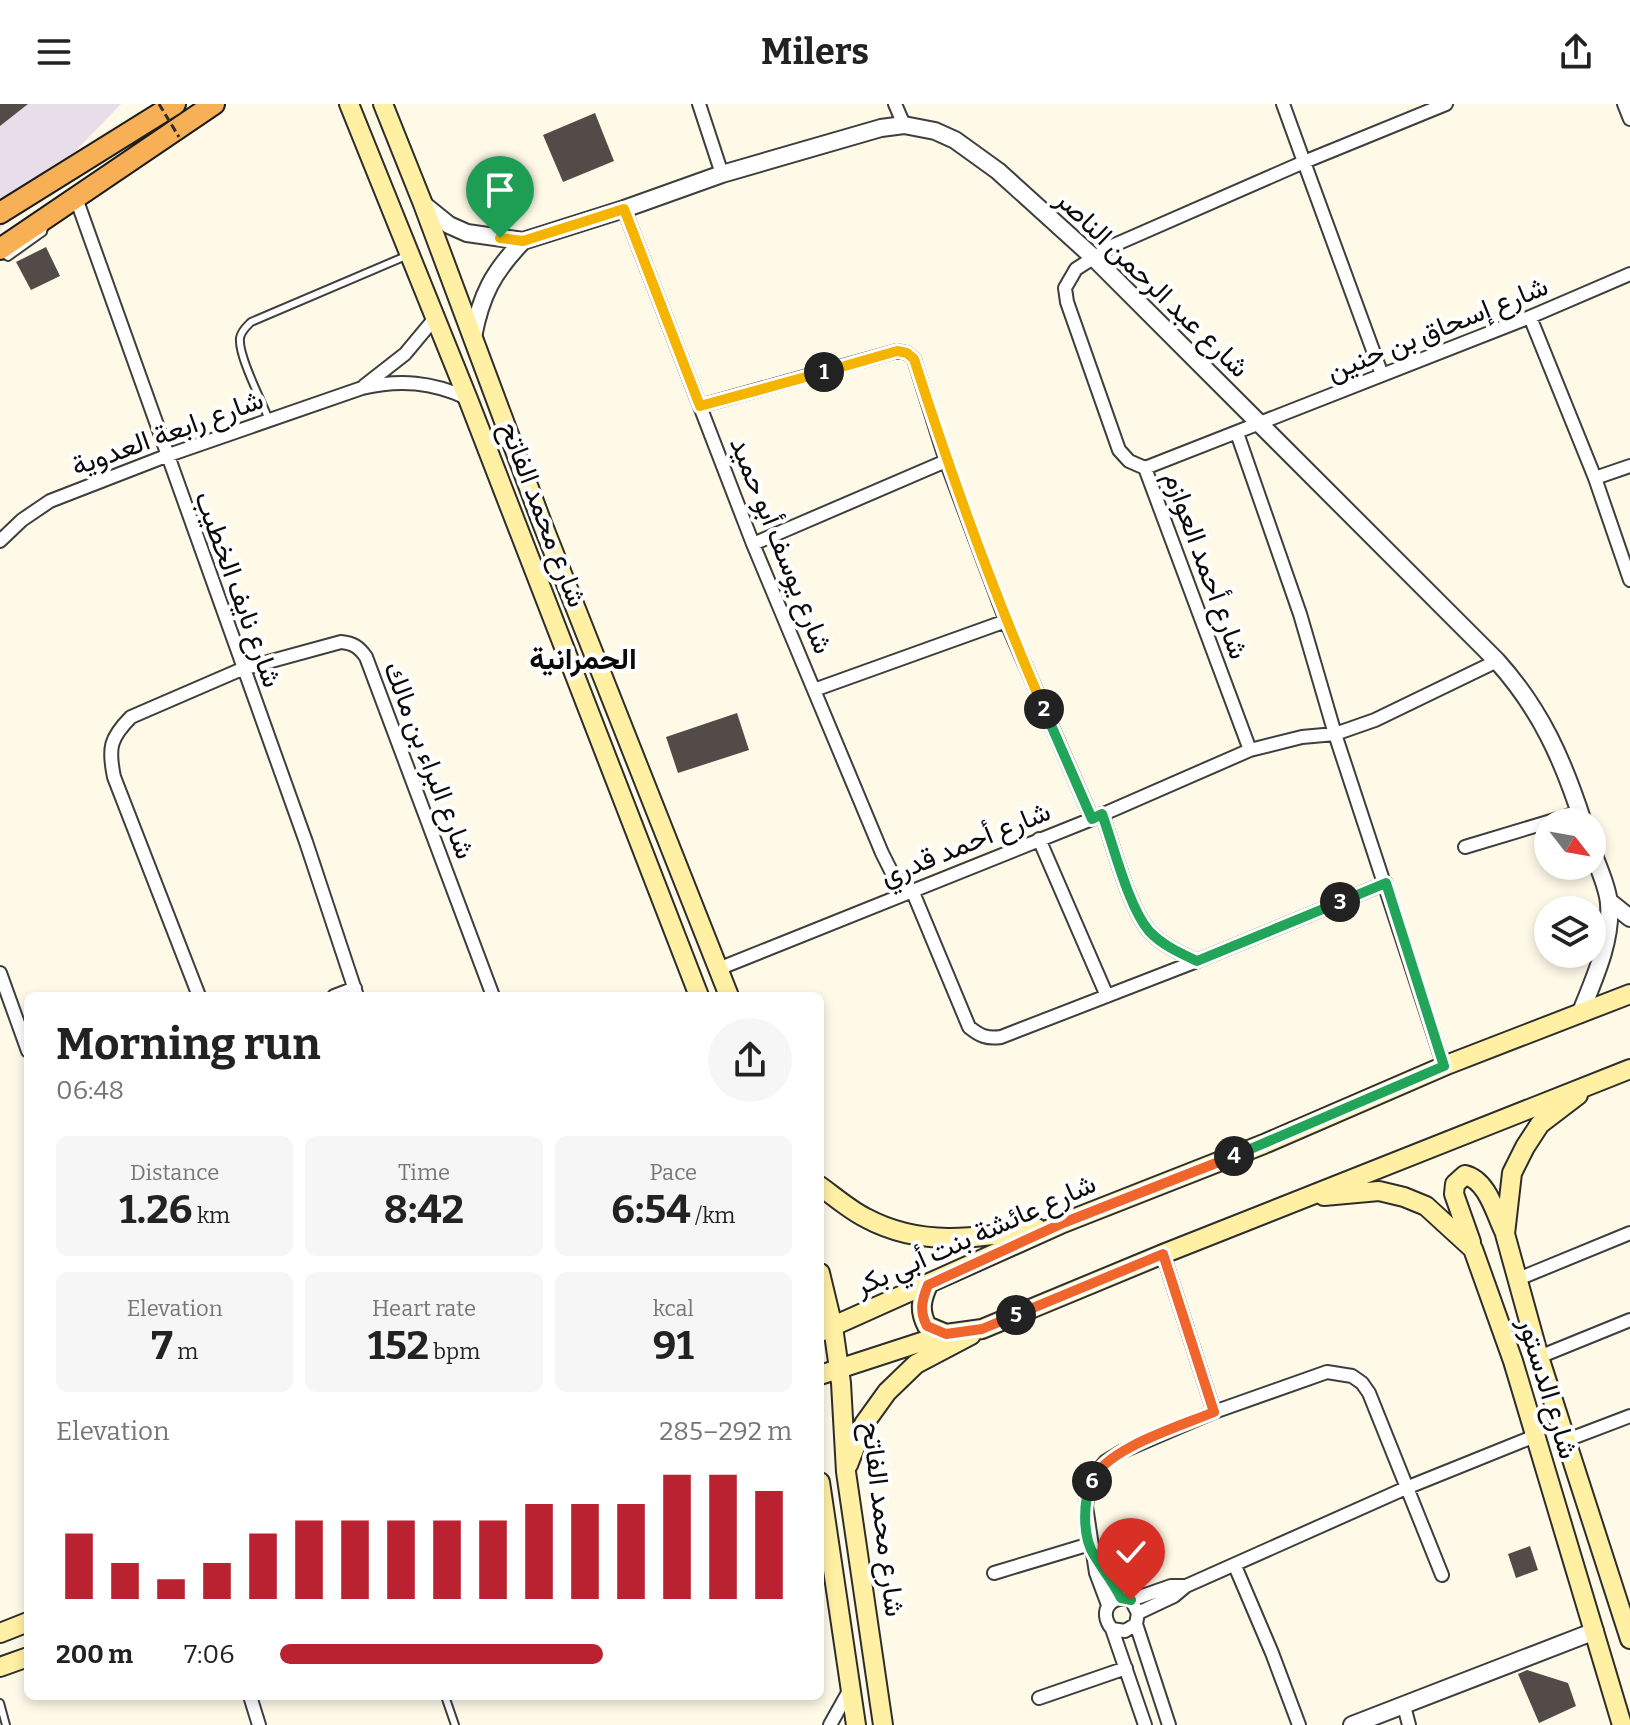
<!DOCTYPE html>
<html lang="en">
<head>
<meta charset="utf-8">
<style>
  :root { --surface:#fff; --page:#f6f6f6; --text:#222; --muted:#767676; --accent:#bb2231 }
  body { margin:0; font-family:Bitter,Vazirmatn,serif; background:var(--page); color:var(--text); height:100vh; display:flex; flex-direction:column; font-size:30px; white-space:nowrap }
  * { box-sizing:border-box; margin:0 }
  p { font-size:26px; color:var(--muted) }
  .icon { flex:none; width:44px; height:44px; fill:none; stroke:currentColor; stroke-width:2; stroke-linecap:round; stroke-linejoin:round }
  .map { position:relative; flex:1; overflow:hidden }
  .panel { position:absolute; left:24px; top:888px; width:800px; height:708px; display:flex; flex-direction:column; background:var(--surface); border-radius:12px; box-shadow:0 4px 12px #0003 }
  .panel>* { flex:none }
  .needle { width:52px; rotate:121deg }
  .controls { position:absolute; left:1534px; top:704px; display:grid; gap:16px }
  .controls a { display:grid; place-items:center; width:72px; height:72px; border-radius:50%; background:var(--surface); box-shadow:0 4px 12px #0003; font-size:40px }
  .pin { position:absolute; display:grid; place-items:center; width:68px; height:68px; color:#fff; margin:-82px -34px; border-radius:50% 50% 50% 0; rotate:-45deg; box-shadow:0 0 8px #0007 }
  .pin .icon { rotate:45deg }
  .km { position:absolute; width:40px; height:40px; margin:-20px; border-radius:50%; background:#222; color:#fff; font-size:22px; line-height:40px; text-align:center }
  .round { display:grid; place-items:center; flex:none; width:84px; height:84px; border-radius:42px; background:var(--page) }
  .head { display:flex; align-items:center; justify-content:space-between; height:136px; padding:0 32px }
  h1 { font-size:44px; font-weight:700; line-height:60px }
  .metrics { display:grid; grid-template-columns:repeat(3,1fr); gap:12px; height:136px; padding:8px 32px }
  .metrics div { display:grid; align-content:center; border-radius:12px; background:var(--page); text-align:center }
  .metrics b { font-size:40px; font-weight:700 }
  .metrics small { font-size:22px; font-weight:400 }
  .metrics p { font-size:22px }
  .chart { height:224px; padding:16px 32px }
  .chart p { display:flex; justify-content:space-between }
  .chart svg { width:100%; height:144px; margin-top:8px; stroke:var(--accent); stroke-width:6 }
  ul { padding:0 32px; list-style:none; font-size:26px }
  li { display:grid; grid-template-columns:128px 96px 1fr; align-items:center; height:60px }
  li i { height:20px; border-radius:10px; background:var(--accent) }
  header { display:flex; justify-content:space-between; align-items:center; height:104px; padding:0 32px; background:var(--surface); font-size:36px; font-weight:700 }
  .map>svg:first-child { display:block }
  .industrial { fill:#e8deea }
  .building { fill:#534b47 }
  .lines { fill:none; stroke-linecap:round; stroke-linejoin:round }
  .service-casing { stroke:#3e3e3e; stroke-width:10 }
  .minor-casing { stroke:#3e3e3e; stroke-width:16 }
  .tertiary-casing { stroke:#3e3e3e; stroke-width:20 }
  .secondary-casing { stroke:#2d2d2d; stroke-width:22 }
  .trunk-casing { stroke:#1c1c1c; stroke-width:24 }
  .service { stroke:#fff; stroke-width:6 }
  .minor { stroke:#fff; stroke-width:12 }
  .tertiary { stroke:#fff; stroke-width:16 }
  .secondary { stroke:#fff0a3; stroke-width:18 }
  .trunk { stroke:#f8b056; stroke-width:20 }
  .path-bridge { stroke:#2d2d2d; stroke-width:3; stroke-dasharray:8 4; stroke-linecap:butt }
  .split-1-casing { stroke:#fff; stroke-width:16 }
  .split-2-casing { stroke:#fff; stroke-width:16 }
  .split-3-casing { stroke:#fff; stroke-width:16 }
  .split-4-casing { stroke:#fff; stroke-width:16 }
  .split-5-casing { stroke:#fff; stroke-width:16 }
  .split-6-casing { stroke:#fff; stroke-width:16 }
  .split-7-casing { stroke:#fff; stroke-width:16 }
  .split-1 { stroke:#f5b400; stroke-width:10 }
  .split-2 { stroke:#f5b400; stroke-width:10 }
  .split-3 { stroke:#22a559; stroke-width:10 }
  .split-4 { stroke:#22a559; stroke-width:10 }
  .split-5 { stroke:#f0652b; stroke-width:10 }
  .split-6 { stroke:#f0652b; stroke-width:10 }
  .split-7 { stroke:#22a559; stroke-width:10 }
  .labels { text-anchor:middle; stroke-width:8; stroke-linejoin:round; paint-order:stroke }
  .street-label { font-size:28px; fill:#0b0b0b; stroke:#fff }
  .neighbourhood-label { font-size:30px; font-weight:bold; fill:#0b0b0b; stroke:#fff }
</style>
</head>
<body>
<header><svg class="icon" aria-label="menu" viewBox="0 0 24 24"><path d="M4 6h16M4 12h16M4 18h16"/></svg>Milers<svg class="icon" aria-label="share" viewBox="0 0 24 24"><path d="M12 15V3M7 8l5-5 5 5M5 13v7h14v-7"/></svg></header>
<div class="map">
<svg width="1630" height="1621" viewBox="0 0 1630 1621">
  <rect width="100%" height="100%" fill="#fff9e8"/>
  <!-- industrial -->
  <path class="industrial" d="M0 0H121L0 125Z"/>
  <!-- building -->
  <path class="building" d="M0 0H28L0 22Z
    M595 9 614 57 563 78 543 31Z
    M46 143 60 172 31 186 16 158Z
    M737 609 749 646 678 669 666 633Z
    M1530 1442 1538 1466 1516 1474 1508 1450Z
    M1527 1566 1568 1579 1576 1602 1539 1619 1518 1570Z"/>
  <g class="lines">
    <!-- service casing -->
    <g class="service-casing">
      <path id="service" d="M3 150 8 153 43 128 45 120
        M269 316C262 297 238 252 240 234 241 227 247 222 251 218L406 152
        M445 1592 455 1621
        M0 1599 6 1621"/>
    </g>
    <!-- minor casing -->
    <g class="minor-casing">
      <path id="minor" d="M699 0 722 70
        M895 0 904 21
        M1283 0 1304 58 1446 0
        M1624 0 1630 15
        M76 94 306 738 357 892
        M624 105 753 440 882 749 892 769 912 786 969 923C980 932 987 935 1001 933L1197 857 1386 779
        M1530 213 1595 374 1630 476
        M364 282 405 250 435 214
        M700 302 897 247 907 249 914 255 946 357 1006 517 1092 715
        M1237 329 1300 510 1335 630 1444 962
        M1145 364 1129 357 1119 346 1067 198 1065 184 1076 165 1112 142 1304 58 1382 271
        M1595 374 1630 362
        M0 437 22 416 50 397 166 352 362 284C400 275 432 278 467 294
        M753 440 946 357
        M814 586 1006 517
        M1250 646 1145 364 1530 213 1630 170
        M1102 710C1114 743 1128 802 1149 827 1162 841 1180 849 1197 857
        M1548 718 1580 708
        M1039 735 1107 892
        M1465 743 1548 718
        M718 865 1092 715 1250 646 1302 633 1335 630 1375 616 1497 557
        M0 869 28 947
        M199 892 114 673C108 644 110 634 131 613L242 565 341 538C353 539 359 543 366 553L493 892
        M334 892 355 884
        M1163 1150 1214 1308
        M1518 1175 1630 1129
        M1539 1253 1630 1216
        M1567 1336 1630 1312
        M1093 1450 1110 1472 1121 1494
        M1235 1462 1272 1549 1299 1621
        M994 1469 1090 1440
        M1131 1496 1171 1482H1186
        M1108 1501 1096 1469 1086 1402 1088 1386 1095 1370 1106 1357 1121 1348 1214 1308 1327 1268 1352 1272 1362 1279 1369 1289 1442 1471
        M1138 1509 1174 1492 1186 1482 1406 1384 1535 1332
        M1136 1520 1169 1621
        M1112 1525 1125 1527 1136 1520 1138 1509 1131 1496C1110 1490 1098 1508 1112 1525L1145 1621
        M250 1592 259 1621
        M1039 1594 1126 1564
        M1404 1602 1409 1621
        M830 1621 849 1587"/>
    </g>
    <!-- tertiary casing -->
    <g class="tertiary-casing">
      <path id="tertiary" d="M423 100 449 121 467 129 523 137 624 105 722 70 881 24 904 21 935 27 955 36 998 67 1093 153 1497 557C1541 606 1563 656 1583 718
        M473 233C481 191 493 168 523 137
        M1610 798 1630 814
        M1580 910C1594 875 1612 837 1609 800 1608 782 1597 762 1592 745
        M1352 1621 1595 1527"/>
    </g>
    <!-- secondary casing -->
    <g class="secondary-casing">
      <path id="secondary" d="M349 0 468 295 699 892
        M383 0 423 100 542 419 729 892
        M1578 991 1540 1020 1525 1043 1512 1069 1505 1130 1539 1253 1630 1535
        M820 1082C835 1093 850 1106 866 1114 922 1144 977 1134 1037 1124
        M1324 1092 1379 1087 1404 1093 1426 1102 1473 1145 1513 1257 1622 1621
        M1471 1138 1454 1090 1455 1080 1465 1071C1487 1076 1495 1108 1504 1127
        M820 1169 833 1223 841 1279 846 1368 883 1621
        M928 1181C921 1196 919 1207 927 1222L946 1230
        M820 1228 1063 1119 1264 1040 1449 960 1630 890
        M820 1271 946 1230 982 1225 1163 1150 1630 965
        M848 1361 864 1320 887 1288 916 1260 971 1231
        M820 1378 856 1621
        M0 1529 28 1518
        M0 1563 28 1553"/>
    </g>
    <!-- trunk casing -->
    <g class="trunk-casing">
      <path id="trunk" d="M0 109 175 0
        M0 145 214 0"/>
    </g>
    <!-- service -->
    <use href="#service" class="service"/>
    <!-- minor -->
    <use href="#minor" class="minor"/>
    <!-- tertiary -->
    <use href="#tertiary" class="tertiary"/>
    <!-- secondary -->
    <use href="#secondary" class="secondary"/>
    <!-- trunk -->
    <use href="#trunk" class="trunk"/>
    <!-- path-bridge -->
    <path class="path-bridge" d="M159 0 179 33"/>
  </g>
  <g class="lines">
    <!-- split-1 casing -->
    <g class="split-1-casing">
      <path id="split-1" d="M500 134 523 137 624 105 700 302 824 268"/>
    </g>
    <!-- split-2 casing -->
    <g class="split-2-casing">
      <path id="split-2" d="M824 268 897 247 907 249 914 255C952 374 994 491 1044 605"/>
    </g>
    <!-- split-3 casing -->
    <g class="split-3-casing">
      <path id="split-3" d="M1044 605 1092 715 1102 710C1114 743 1128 802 1149 827 1162 841 1180 849 1197 857L1340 798"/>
    </g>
    <!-- split-4 casing -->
    <g class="split-4-casing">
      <path id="split-4" d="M1234 1052 1444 962 1386 779 1340 798"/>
    </g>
    <!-- split-5 casing -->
    <g class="split-5-casing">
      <path id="split-5" d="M1016 1211 982 1225 946 1230 927 1222C919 1207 922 1196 928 1181L1063 1119 1234 1052"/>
    </g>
    <!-- split-6 casing -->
    <g class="split-6-casing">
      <path id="split-6" d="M1016 1211 1163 1150 1214 1308C1181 1322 1106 1344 1092 1377"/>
    </g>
    <!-- split-7 casing -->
    <g class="split-7-casing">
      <path id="split-7" d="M1092 1377C1083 1396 1082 1432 1094 1451 1103 1466 1113 1478 1121 1494L1131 1496"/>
    </g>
    <!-- split-1 -->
    <use href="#split-1" class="split-1"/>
    <!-- split-2 -->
    <use href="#split-2" class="split-2"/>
    <!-- split-3 -->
    <use href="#split-3" class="split-3"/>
    <!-- split-4 -->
    <use href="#split-4" class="split-4"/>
    <!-- split-5 -->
    <use href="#split-5" class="split-5"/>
    <!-- split-6 -->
    <use href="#split-6" class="split-6"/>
    <!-- split-7 -->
    <use href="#split-7" class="split-7"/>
  </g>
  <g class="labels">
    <!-- street labels -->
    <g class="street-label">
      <text transform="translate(1153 179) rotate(44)" y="10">شارع عبد الرحمن الناصر</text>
      <text transform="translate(1437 224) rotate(-22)" y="10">شارع إسحاق بن حنين</text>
      <text transform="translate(167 328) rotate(-20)" y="10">شارع رابعة العدوية</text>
      <text transform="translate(544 410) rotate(69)" y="10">شارع محمد الفاتح</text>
      <text transform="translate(782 441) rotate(68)" y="10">شارع يوسف أبو حميد</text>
      <text transform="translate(1207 461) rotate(70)" y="10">شارع أحمد العوازم</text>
      <text transform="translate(239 485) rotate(70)" y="10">شارع نايف الخطيب</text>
      <text transform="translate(430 656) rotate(69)" y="10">شارع البراء بن مالك</text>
      <text transform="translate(965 739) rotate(-22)" y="10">شارع أحمد قدري</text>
      <text transform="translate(975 1130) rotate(-24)" y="10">شارع عائشة بنت أبي بكر</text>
      <text transform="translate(1549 1284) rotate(73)" y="10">شارع الدستور</text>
      <text transform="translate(884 1415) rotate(83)" y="10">شارع محمد الفاتح</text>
    </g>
    <!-- neighbourhood labels -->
    <g class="neighbourhood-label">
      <text x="583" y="565">الحمرانية</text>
    </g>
  </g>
</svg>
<div class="controls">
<a><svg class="needle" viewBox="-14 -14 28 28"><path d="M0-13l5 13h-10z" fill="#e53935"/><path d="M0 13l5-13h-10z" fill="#767676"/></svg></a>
<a><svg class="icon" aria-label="layers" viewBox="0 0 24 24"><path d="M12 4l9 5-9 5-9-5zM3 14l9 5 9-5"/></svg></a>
</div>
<div class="pin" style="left:500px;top:134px;background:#1e9e55"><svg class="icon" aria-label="arrive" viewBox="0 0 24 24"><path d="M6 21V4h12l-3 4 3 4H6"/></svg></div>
<div class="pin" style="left:1131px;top:1496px;background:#d93025"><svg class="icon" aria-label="check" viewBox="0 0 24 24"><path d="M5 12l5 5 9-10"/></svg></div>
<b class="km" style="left:824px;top:268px">1</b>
<b class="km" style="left:1044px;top:605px">2</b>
<b class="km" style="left:1340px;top:798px">3</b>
<b class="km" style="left:1234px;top:1052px">4</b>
<b class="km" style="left:1016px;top:1211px">5</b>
<b class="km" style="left:1092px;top:1377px">6</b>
<section class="panel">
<div class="head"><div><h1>Morning run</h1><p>06:48</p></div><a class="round"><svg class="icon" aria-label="share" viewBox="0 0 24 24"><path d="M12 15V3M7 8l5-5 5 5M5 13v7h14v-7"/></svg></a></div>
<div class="metrics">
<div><p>Distance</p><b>1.26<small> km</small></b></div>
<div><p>Time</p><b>8:42</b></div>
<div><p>Pace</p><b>6:54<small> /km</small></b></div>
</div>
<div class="metrics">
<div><p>Elevation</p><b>7<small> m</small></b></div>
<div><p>Heart rate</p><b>152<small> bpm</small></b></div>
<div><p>kcal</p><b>91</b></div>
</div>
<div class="chart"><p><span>Elevation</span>285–292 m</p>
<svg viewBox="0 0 160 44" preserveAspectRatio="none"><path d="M5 44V24M15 44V33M25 44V38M35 44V33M45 44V24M55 44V20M65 44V20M75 44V20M85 44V20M95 44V20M105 44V15M115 44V15M125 44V15M135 44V6M145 44V6M155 44V11"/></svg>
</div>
<ul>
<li><b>200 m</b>7:06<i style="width:63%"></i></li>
</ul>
</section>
</div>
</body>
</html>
